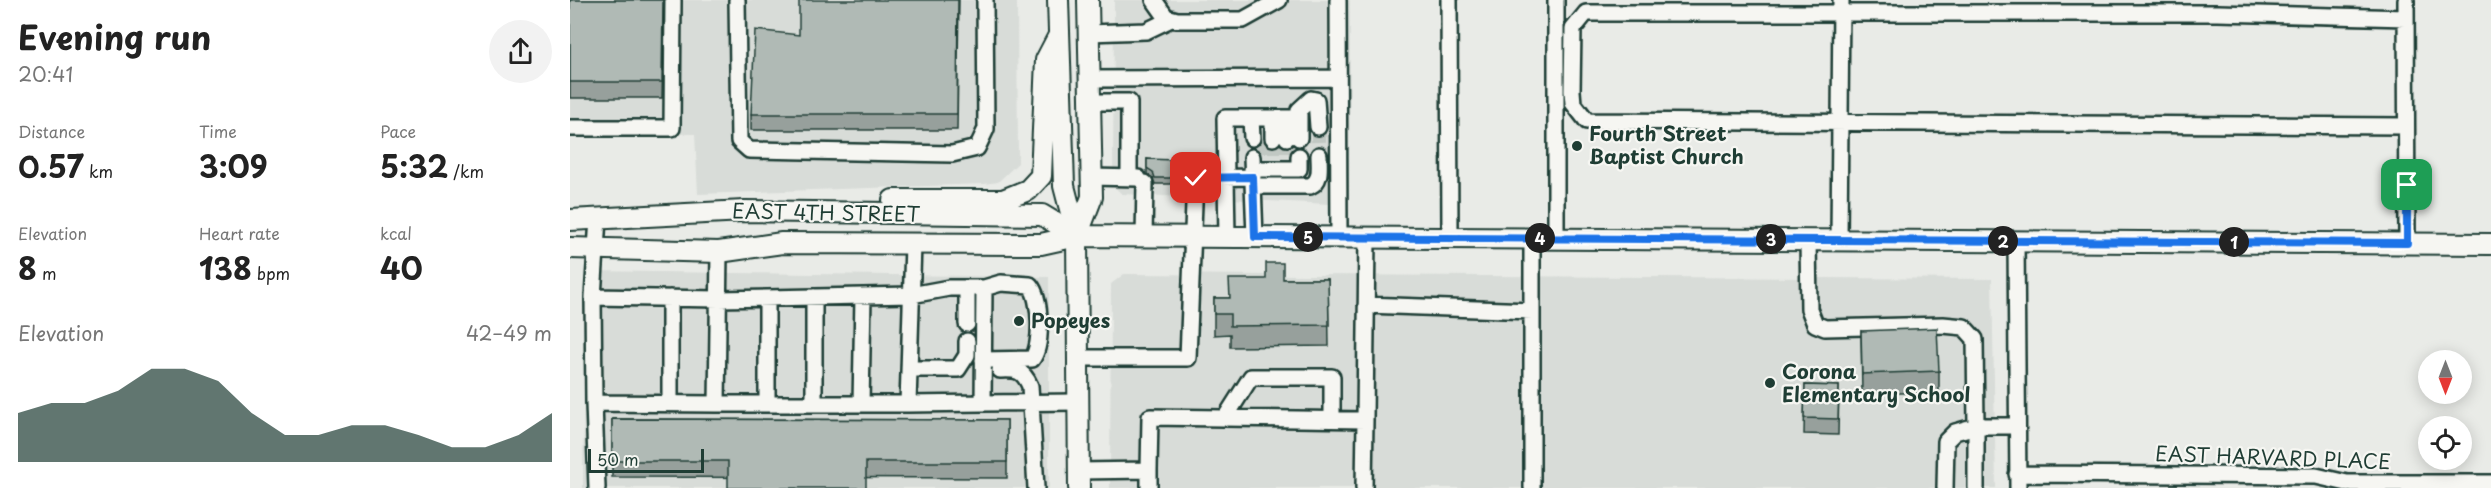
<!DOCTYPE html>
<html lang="en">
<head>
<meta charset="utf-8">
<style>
  :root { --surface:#fff; --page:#f2f2f2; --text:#222; --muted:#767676; --accent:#1f3d34 }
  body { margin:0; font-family:"Playpen Sans",sans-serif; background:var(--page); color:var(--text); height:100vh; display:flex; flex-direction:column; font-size:22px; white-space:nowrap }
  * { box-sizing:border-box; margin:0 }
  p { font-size:20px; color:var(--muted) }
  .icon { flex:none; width:33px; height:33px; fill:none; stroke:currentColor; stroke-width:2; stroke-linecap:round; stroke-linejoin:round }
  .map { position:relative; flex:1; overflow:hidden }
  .details { display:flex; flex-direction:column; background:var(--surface); width:570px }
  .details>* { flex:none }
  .needle { width:39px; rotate:180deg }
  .controls { position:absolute; left:1848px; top:350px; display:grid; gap:12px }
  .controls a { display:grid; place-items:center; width:54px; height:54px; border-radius:50%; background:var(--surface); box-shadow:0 3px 15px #0003; font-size:30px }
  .scale { position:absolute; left:18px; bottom:15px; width:116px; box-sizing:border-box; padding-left:6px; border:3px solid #1f3d34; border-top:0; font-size:16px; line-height:21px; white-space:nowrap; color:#1f3d34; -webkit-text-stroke:4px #f6f6f2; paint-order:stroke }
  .pin { position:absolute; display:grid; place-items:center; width:51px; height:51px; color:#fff; margin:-26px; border-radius:12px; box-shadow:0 3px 9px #0006 }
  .km { position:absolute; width:30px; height:30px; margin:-15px; border-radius:50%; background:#222; color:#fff; font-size:16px; line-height:30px; text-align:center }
  .round { display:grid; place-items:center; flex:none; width:63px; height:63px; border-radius:32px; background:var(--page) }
  .summary { display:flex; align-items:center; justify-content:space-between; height:102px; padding:0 18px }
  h1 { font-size:33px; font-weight:700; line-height:45px }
  .metrics { display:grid; grid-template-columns:repeat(3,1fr); gap:9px; height:102px; padding:6px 18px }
  .metrics div { display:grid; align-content:center }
  .metrics b { font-size:30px; font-weight:700 }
  .metrics small { font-size:16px; font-weight:400 }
  .metrics p { font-size:16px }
  .chart { height:168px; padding:12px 18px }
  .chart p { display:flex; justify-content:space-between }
  .chart svg { width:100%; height:108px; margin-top:6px; fill:var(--accent); opacity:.7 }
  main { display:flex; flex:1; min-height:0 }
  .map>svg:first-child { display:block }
  .built { fill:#d8dcd8 }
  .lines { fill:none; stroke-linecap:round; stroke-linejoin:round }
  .minor-tunnel { stroke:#c1c8c3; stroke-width:15; stroke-dasharray:15 8; stroke-linecap:butt }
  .minor-casing { stroke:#1f3d34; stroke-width:20 }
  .major-casing { stroke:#1f3d34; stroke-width:24 }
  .minor { stroke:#f6f6f2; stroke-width:15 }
  .major { stroke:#f6f6f2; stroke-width:20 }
  .wall { fill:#97a09c; stroke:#1f3d34; stroke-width:1.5 }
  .building { fill:#b0bab5; stroke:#1f3d34; stroke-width:1.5 }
  .route-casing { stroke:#fff; stroke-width:12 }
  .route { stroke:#1a73e8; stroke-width:8 }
  .poi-dot { fill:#1f3d34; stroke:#f6f6f2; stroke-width:2 }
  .labels { text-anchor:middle; stroke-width:4.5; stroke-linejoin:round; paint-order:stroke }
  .poi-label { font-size:20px; font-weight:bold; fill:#1f3d34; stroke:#f6f6f2; text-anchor:start }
  .street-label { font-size:20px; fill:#1f3d34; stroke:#f6f6f2 }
</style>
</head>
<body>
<main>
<section class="details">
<div class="summary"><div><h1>Evening run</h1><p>20:41</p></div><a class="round"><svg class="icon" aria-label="share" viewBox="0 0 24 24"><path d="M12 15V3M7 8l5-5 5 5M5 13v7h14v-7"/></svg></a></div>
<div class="metrics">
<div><p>Distance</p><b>0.57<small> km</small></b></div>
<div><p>Time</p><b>3:09</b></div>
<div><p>Pace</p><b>5:32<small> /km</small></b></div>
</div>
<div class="metrics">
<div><p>Elevation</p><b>8<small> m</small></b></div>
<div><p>Heart rate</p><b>138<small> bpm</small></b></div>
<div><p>kcal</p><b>40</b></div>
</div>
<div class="chart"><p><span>Elevation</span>42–49 m</p>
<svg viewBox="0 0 160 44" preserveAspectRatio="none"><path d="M0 44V24L10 20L20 20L30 15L40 6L50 6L60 11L70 24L80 33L90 33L100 29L110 29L120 33L130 38L140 38L150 33L160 24V44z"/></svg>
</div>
</section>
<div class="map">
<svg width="1921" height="488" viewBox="0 0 1921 488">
  <rect width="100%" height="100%" fill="#e9ebe7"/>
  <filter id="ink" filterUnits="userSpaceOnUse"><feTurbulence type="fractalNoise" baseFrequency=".0167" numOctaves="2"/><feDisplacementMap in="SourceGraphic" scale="12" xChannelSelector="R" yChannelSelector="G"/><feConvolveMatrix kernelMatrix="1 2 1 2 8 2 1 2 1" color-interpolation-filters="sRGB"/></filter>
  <g filter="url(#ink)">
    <!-- built -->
    <path class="built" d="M0 0H447L448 163 428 182 414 184 128 194 125 134 0 133Z
      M544 0H780L779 205 552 194 543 186Z
      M15 271 479 277V488H13Z
      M554 274 1422 279 1426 488H540L541 284Z"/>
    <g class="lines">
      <!-- minor-tunnel -->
      <path class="minor-tunnel" d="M748 127 749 155
        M692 138V156
        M703 138V156
        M717 138V157"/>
      <!-- minor casing -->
      <g class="minor-casing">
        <path id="minor" d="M167 0 169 141 179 150 382 154 407 148 416 129 415 0
          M584 0 596 17 607 20H673L709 0
          M768 0 769 237
          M879 0 880 236
          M986 0V238
          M1836 0 1837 243
          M1836 18 1648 13H1016L1003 29 1002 91 1003 103 1017 121 1836 126
          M519 33 576 31 599 20
          M519 79 768 78
          M520 102H559V178
          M681 118 682 138
          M703 118V138
          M716 118 717 138
          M0 128H102L103 0
          M729 138V110L741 99 746 100 748 127
          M682 157 685 237
          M682 169H729V156
          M611 172H621L625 178 620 183H611
          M521 177 568 178
          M684 186H740C752 181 749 167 749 155
          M28 218 23 297 24 403 147 404
          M574 237 575 183
          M657 237 655 118H729
          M1238 240 1239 309 1245 324 1255 328 1373 325 1394 327 1405 339 1406 426 1385 432 1376 441 1375 488
          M1269 240 1271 0
          M1446 241 1448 488
          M149 252 147 404H338L343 244
          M397 288V324
          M23 297 149 299 341 295 379 288H414L413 403 507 402
          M100 298V404
          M796 305 962 311
          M506 358H618L625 178 683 177
          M413 360 462 359C473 345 471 298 460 285L431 283 414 288
          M339 369H388L397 355V341
          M430 370C447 369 453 370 460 386L466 488
          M24 403 27 488
          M197 404V298
          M244 404V297
          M291 404 293 296
          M338 404 413 403
          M655 418 681 377H762V419
          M795 420 797 237
          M508 471 579 470 580 417 795 420 794 488
          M1447 474 1746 476 1777 483H1921
          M579 488V470
          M962 488V238
          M1406 488V426H1447"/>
      </g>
      <!-- major casing -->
      <g class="major-casing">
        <path id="major" d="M488 0 494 186 507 236 509 488
          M323 200H433L458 190 471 176 476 60 488 37
          M0 220 174 211 472 215 507 236
          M507 236 522 197 518 0
          M0 248 149 252 212 243 471 244 507 236 1921 244"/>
      </g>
      <!-- minor -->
      <use href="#minor" class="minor"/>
      <!-- major -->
      <use href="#major" class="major"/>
    </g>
    <!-- wall -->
    <path class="wall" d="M0 0H94L92 98H0Z
      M389 0 387 130H181V114L229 35Z
      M577 159 604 166 601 184H585L583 178 577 174Z
      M713 279H758L759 346 660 347V334L644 335V298H659Z
      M1291 331 1369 371V392L1292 394Z
      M1235 385 1269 386 1268 435 1234 434Z
      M42 419 437 420V478L42 477Z"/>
    <!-- building -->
    <path class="building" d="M0 0H93L92 82H0Z
      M229 0H388L387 114H181L185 30 229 35Z
      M577 159 604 160 601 178H585L583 172 577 168Z
      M696 263H713V279H758L759 325 660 326V314H644V298H660L659 279H696Z
      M1367 328 1369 371 1292 374 1291 331Z
      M1235 385 1269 386 1268 419 1234 418Z
      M42 419 437 420V462H296V488H158V461H42Z"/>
  </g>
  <g class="lines" filter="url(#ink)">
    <!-- route casing -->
    <g class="route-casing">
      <path id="route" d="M626 178 683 177 685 237 1837 243V185"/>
    </g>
    <!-- route -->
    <use href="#route" class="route"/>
  </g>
  <!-- markers -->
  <g class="poi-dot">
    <circle cx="1007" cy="146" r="6"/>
    <circle cx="449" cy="321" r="6"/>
    <circle cx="1200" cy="383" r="6"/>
  </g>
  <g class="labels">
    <!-- poi labels -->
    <g class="poi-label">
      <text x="1019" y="141">Fourth Street<tspan x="1019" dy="23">Baptist Church</tspan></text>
      <text x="461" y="328">Popeyes</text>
      <text x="1212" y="379">Corona<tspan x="1212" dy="23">Elementary School</tspan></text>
    </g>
    <!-- street labels -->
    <g class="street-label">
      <text transform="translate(256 213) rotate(1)" y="7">EAST 4TH STREET</text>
      <text transform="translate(1703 458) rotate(2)" y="7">EAST HARVARD PLACE</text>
    </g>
  </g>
</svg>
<div class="controls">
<a><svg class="needle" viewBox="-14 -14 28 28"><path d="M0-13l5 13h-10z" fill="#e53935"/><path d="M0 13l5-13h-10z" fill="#767676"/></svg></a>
<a><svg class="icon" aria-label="locate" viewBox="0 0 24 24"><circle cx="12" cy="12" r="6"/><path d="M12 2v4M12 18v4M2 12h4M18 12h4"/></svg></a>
</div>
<div class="scale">50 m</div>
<div class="pin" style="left:1837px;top:185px;background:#1e9e55"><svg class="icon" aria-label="arrive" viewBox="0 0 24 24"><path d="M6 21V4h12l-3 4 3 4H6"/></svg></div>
<div class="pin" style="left:626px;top:178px;background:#d93025"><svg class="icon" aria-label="check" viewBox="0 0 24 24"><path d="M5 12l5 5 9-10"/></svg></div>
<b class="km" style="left:1664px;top:242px">1</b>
<b class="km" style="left:1433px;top:241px">2</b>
<b class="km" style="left:1201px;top:239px">3</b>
<b class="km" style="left:970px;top:238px">4</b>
<b class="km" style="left:738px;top:237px">5</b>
</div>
</main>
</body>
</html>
